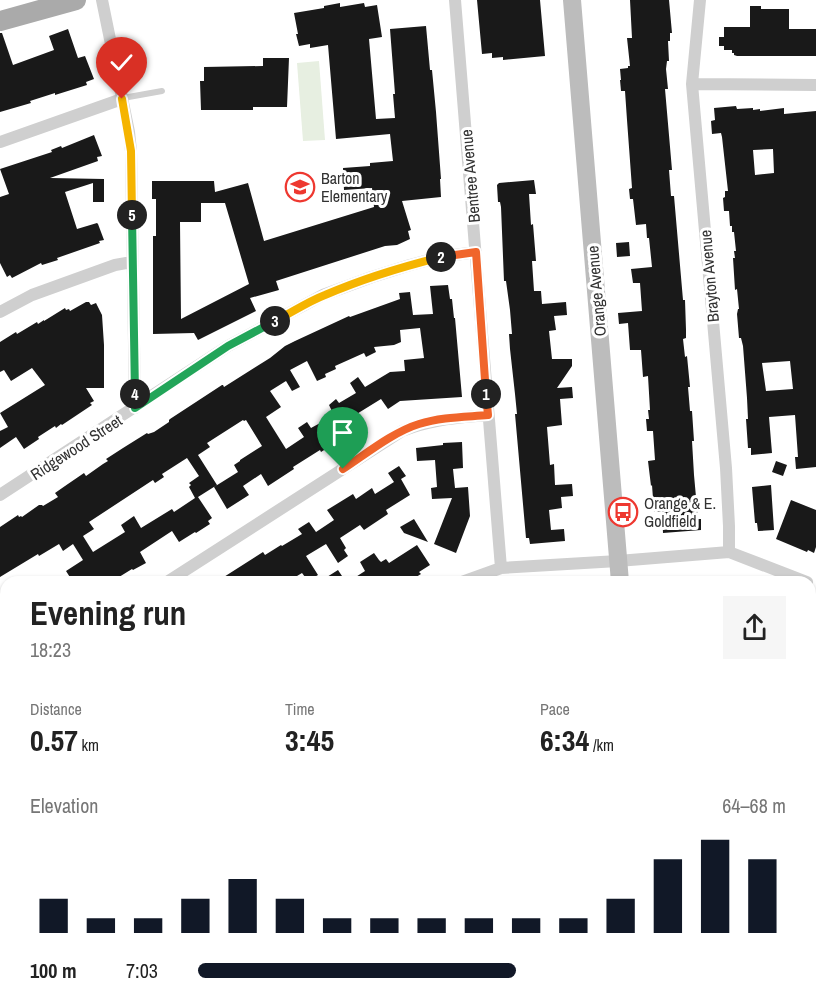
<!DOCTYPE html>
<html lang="en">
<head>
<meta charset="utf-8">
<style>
  :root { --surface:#fff; --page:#f6f6f6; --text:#222; --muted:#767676; --accent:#111827 }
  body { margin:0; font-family:"Archivo Narrow",sans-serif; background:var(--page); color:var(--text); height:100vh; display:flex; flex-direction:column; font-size:22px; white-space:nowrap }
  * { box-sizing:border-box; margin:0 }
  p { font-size:20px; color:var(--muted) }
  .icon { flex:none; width:33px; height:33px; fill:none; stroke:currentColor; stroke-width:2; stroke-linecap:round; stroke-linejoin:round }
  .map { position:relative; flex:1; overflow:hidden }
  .details { position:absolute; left:0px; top:576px; width:816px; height:430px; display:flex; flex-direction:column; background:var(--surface); border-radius:18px 18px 0 0; box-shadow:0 2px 4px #0004 }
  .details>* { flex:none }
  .pin { position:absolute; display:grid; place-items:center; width:51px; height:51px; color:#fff; margin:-62px -26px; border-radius:50% 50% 50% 0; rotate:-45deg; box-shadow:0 0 6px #0007 }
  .pin .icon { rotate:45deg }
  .km { position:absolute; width:30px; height:30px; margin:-15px; border-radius:50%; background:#222; color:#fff; font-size:16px; line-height:30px; text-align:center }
  .round { display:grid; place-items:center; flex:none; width:63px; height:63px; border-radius:0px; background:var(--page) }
  .summary { display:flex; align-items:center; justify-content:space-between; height:102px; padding:0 30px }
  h1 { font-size:33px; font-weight:700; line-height:45px }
  .metrics { display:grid; grid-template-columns:repeat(3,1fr); gap:9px; height:102px; padding:6px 30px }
  .metrics div { display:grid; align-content:center }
  .metrics b { font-size:30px; font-weight:700 }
  .metrics small { font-size:16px; font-weight:400 }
  .metrics p { font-size:16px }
  .chart { height:168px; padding:12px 30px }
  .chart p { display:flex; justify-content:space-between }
  .chart svg { width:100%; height:108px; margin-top:6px; stroke:var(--accent); stroke-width:6 }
  ul { padding:0 30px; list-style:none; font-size:20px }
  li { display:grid; grid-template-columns:96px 72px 1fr; align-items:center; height:45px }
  li i { height:15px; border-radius:8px; background:var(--accent) }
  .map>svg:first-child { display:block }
  .green { fill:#e7efe1 }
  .building { fill:#191919; fill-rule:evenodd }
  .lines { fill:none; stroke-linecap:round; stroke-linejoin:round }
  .lane { stroke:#cfcfcf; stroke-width:6 }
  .street { stroke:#cfcfcf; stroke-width:12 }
  .secondary { stroke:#bcbcbc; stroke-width:18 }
  .primary { stroke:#aaa; stroke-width:20 }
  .split-1-casing { stroke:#fff; stroke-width:12 }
  .split-2-casing { stroke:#fff; stroke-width:12 }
  .split-3-casing { stroke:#fff; stroke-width:12 }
  .split-4-casing { stroke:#fff; stroke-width:12 }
  .split-5-casing { stroke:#fff; stroke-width:12 }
  .split-6-casing { stroke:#fff; stroke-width:12 }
  .split-1 { stroke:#f0652b; stroke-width:8 }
  .split-2 { stroke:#f0652b; stroke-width:8 }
  .split-3 { stroke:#f5b400; stroke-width:8 }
  .split-4 { stroke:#22a559; stroke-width:8 }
  .split-5 { stroke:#22a559; stroke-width:8 }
  .split-6 { stroke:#f5b400; stroke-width:8 }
  .labels { text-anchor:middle; stroke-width:6; stroke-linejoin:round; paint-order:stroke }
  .street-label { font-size:16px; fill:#323232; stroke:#fff }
  .poi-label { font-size:16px; fill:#323232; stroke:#fff; text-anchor:start }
</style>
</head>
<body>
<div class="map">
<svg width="816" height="1006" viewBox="0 0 816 1006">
  <rect width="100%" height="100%" fill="#fff"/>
  <!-- green -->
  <path class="green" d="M319 61 325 140 303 141 297 63Z"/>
  <!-- building -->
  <path class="building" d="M477 0H540L545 56 503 60V57L492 58V53L482 54Z
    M630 0H669L672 33H670V41H668L669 61H667L666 69 668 89H665L672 170H669L671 196H674L683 300H685L686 330V338L683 339 685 357 687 356 690 387H688L690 411H692L694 441H692L694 475 698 519H701V530L663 533 662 512H654L652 485 651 486 648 461 655 460 653 431H647L646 419H649L648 410H650L648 376 643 377 641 350H630L628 323 619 324 618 313 642 311 640 283H633L631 269 652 267 649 238H647L646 224 636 225 633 199H630L629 189 632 188 627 120 625 91H621L620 80H621L620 69 628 68V66H630L627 38H632Z
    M340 3V7L364 3 365 7 377 5 382 37 369 39 376 119 395 118 393 94H395L390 29 426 26 430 70H432L436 112 441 179H440L441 197 402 201 411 230 408 231 410 239 397 245 385 246 276 281 279 290 250 298 256 311 198 340 194 333 153 334V236H156V199H152V181H214L215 192 248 183 264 241 374 207 372 188 344 190 343 168 370 166V163L393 161 390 134 336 139 328 45 310 48V44L299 46 296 34H298L294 13 324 8V6ZM201 203H225L249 284 181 319 180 222H201Z
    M750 6H761V9H789V29H816V56H737L734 55V53H732V50H724V46H719V37H724V27H750Z
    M68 29 78 58 85 56 94 79 86 82 87 85 55 95V93L30 101 31 103 0 112V33H2L13 65 54 50 49 36Z
    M263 58H289L287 107H253V110H201L200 81H204V67L263 66Z
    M736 106 737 109 753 108V110L760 109V111L784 108V114L816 111V467L796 469 795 457H798L795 415 769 417 772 453 751 455V448H748L746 419H748L747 398 743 346 741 338H739L737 314 738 309H739L737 289 735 290 733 258H735L734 251H736L734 232H732V226H730L729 211H724L723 198 725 197V191H728L722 137 721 133 712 134 711 121 715 120 714 108ZM773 149 774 173 755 175 753 150ZM790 361 793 389 766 391 762 363Z
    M94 135 102 156 97 157 98 161 50 178 104 179V202H93V183L65 192 77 229 97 223 98 224 104 240 99 241 100 243 57 258 58 260 42 265 41 263 12 278 10 275 7 277 0 263V197L9 194 0 169 52 152 51 150 61 146 62 148Z
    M534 180 536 194H529L531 225 533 224 536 261H532L534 291H541L542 304 566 302 567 315 554 316 556 330 549 331 552 359H572V366L557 388 572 387 573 398 560 399 562 425 547 427 550 465 554 464 555 485 572 484 573 496 561 497 562 508 549 510 551 530 564 529 565 541 530 544 529 538H526L515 414H517L515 394 510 349 509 334H512L510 310 506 281H504L501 207 500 202H498L497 185 499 183Z
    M629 242 630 256 617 257 616 243Z
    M448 285 450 299H452L454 318H455L462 397 400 401 388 409 381 399 347 420 355 431 345 438 329 405 336 399 339 403 356 393 350 383 358 377 365 387 390 372 405 371 404 360 424 358 420 328 400 330 401 342 394 345 374 347 376 352 366 357 364 353 335 366 336 369 325 374 326 377 317 381 307 361 290 370 300 387 292 391 286 381 270 391 281 407 266 417 286 449 304 437 298 428 307 422 311 428 322 422 335 443 321 452 320 450 293 467 294 469 268 486 261 474 243 486 249 495 227 509 214 487 238 472 234 465 240 461V460L262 446 246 420 244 421 243 420 207 443 210 447 198 455 217 485 198 497 212 518 208 521 210 524 196 533 195 532 179 542 172 531 140 552 146 563 133 570 132 569 111 582H73L66 571 83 560 73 544 63 551 59 544 39 556 38 554 0 577V527L18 515 19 517 21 516 22 517 39 505H42L43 506 58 497 55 493 65 486 84 473 86 476 103 464 108 461 106 459 123 448 147 433 148 434 154 432 169 422V420L170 419 222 385H223L224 387 270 358 285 346 295 341 349 316 350 317 400 299 399 293 410 292 413 315 433 314 430 286ZM187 458 199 476 189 483 191 485 189 487 195 498 174 512 172 509 141 528 134 516 121 525 125 532 93 552 83 536 94 529 89 522 153 480 155 483 164 477 162 474Z
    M86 302H89L91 305 96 303 102 315 104 345V388H86L94 401 90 403 92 405 62 425 61 424 56 428 55 426 38 437 39 439 24 449 16 437 0 448V431L8 427 0 413 45 385 32 368 11 381 4 370 0 372V342L16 332 17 334 37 322 38 324 44 320V321L65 308 66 310 69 309 70 311Z
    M462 442 463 468 453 469 455 488 468 487 470 516 456 553 434 544 452 498 432 499 431 488 437 487 435 460 417 461 416 448 443 445V443Z
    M776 461 787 465 783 476 772 472Z
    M399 466 406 476 401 479 410 495 386 510 388 514 364 530 360 525 340 538 346 548 344 550 348 556 338 563 326 544 306 556 318 575 308 581 302 573 287 582H216L263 552 265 555 281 545 282 546 302 534 298 529 309 522 316 532 334 520 327 510 353 494 356 499 372 488 375 494 394 482 388 473Z
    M771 485 774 530 758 531 757 523H755L752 487Z
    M791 500 816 510V547L814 553 808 550 807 552 776 539Z
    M414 519 428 542 404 533 400 527Z
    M417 545 430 565 419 572 421 574 408 582H348L365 571 360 562 374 553 379 560 381 562 386 559 389 563Z
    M338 570 346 582H319Z"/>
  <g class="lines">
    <!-- lane -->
    <path class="lane" d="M123 98 162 91
      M810 671 816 673
      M810 890 816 897
      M570 1000 572 1006
      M476 1006 477 1000"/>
    <!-- street -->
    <path class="street" d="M102 0 129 132 131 151 135 408
      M455 0 501 568
      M700 0 692 84 726 468 729 526V552
      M692 84 816 85
      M0 142 122 99
      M0 312 32 295 115 265 132 262
      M0 495 228 346 323 295 372 277 410 265 440 257 476 252
      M167 582 402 431C431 419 457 418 488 415
      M462 582 501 568 618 561 729 552 807 582
      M0 690 6 686
      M810 770 816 773
      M0 877 6 873
      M107 1006 116 1000
      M369 1006V1000"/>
    <!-- secondary -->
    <path class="secondary" d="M572 0 620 582
      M810 938 816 934
      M810 963 816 959
      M649 1000V1006
      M708 1006 716 1000
      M744 1006 753 1000"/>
    <!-- primary -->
    <path class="primary" d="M0 21 76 0"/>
  </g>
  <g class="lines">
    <!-- split-1 casing -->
    <g class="split-1-casing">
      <path id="split-1" d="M343 469C366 454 393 432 419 424 441 417 465 417 488 415L486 394"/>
    </g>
    <!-- split-2 casing -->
    <g class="split-2-casing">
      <path id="split-2" d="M441 257 476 252 486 394"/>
    </g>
    <!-- split-3 casing -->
    <g class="split-3-casing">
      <path id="split-3" d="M275 321C291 313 307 302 325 295 362 279 401 267 441 257"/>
    </g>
    <!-- split-4 casing -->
    <g class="split-4-casing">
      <path id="split-4" d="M135 394V408L228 346 275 321"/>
    </g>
    <!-- split-5 casing -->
    <g class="split-5-casing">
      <path id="split-5" d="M132 215 135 394"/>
    </g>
    <!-- split-6 casing -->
    <g class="split-6-casing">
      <path id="split-6" d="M122 99 131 151 132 215"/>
    </g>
    <!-- split-1 -->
    <use href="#split-1" class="split-1"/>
    <!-- split-2 -->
    <use href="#split-2" class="split-2"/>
    <!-- split-3 -->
    <use href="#split-3" class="split-3"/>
    <!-- split-4 -->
    <use href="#split-4" class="split-4"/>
    <!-- split-5 -->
    <use href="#split-5" class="split-5"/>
    <!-- split-6 -->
    <use href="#split-6" class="split-6"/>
  </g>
  <!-- icons -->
  <defs>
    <g id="school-ring" transform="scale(1.5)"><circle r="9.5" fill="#fff" stroke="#ee3830" stroke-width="1.5"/><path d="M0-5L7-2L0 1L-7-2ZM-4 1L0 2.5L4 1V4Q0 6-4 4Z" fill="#ee3830"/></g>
    <g id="bus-ring" transform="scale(1.5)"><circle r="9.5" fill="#fff" stroke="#ee3830" stroke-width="1.5"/><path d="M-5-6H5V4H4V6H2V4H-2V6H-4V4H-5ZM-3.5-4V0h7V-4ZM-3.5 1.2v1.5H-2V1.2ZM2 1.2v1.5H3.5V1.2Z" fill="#ee3830"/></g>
  </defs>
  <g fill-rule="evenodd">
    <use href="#school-ring" x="300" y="187"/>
    <use href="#bus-ring" x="623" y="512"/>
  </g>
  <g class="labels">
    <!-- street labels -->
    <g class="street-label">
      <text transform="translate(470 176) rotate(-95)" y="6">Bentree Avenue</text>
      <text transform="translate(709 276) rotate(-95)" y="6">Brayton Avenue</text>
      <text transform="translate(596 291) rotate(-95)" y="6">Orange Avenue</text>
      <text transform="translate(76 447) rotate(-33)" y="6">Ridgewood Street</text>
    </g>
    <!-- poi labels -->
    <g class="poi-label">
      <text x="321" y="184">Barton<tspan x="321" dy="18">Elementary</tspan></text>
      <text x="644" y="509">Orange &amp; E.<tspan x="644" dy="18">Goldfield</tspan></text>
    </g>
  </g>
</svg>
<div class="pin" style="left:343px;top:469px;background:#1e9e55"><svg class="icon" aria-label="arrive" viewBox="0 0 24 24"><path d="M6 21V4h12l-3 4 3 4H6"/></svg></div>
<div class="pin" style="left:122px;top:99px;background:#d93025"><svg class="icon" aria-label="check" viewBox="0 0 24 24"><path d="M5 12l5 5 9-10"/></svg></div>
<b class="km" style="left:486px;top:394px">1</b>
<b class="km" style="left:441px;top:257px">2</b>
<b class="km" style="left:275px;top:321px">3</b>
<b class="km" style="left:135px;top:394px">4</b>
<b class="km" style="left:132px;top:215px">5</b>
<section class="details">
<div class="summary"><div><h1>Evening run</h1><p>18:23</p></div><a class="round"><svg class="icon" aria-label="share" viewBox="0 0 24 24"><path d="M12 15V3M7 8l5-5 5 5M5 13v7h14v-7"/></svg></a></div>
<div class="metrics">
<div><p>Distance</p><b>0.57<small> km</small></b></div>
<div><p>Time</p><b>3:45</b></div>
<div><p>Pace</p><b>6:34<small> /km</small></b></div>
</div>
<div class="chart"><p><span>Elevation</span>64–68 m</p>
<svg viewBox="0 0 160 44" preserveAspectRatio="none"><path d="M5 44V30M15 44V38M25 44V38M35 44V30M45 44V22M55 44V30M65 44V38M75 44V38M85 44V38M95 44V38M105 44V38M115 44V38M125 44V30M135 44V14M145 44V6M155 44V14"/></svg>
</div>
<ul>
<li><b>100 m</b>7:03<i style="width:54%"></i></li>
</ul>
</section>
</div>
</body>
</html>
